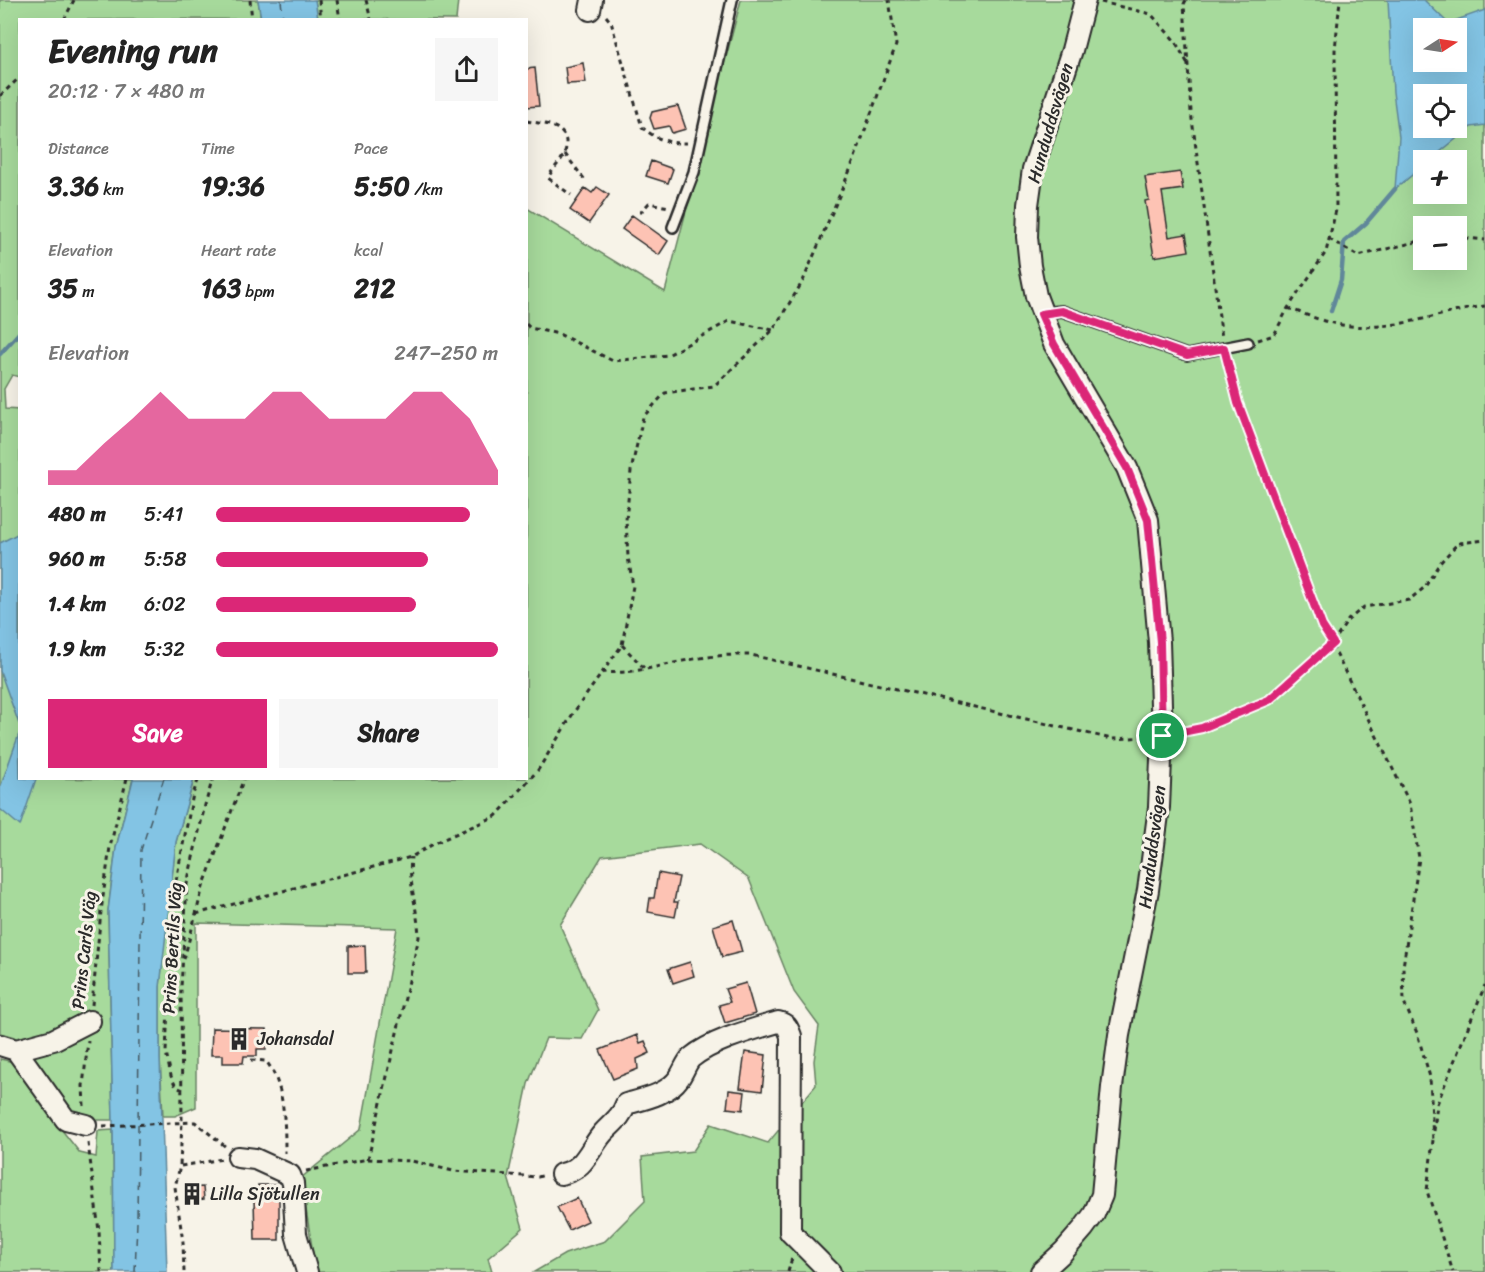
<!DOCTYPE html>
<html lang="en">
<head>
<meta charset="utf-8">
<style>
  :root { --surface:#fff; --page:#f6f6f6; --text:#222; --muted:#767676; --accent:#db2777 }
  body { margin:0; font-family:Sriracha,sans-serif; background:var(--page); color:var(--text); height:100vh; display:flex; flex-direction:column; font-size:22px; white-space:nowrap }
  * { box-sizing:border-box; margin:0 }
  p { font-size:20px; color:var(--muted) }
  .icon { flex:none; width:33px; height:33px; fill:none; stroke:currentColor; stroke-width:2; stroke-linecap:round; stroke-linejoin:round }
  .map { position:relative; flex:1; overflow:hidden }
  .panel { position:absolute; left:18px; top:18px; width:510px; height:762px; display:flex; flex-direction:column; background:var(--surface); border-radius:0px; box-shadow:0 6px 24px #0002 }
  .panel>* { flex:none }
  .needle { width:39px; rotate:78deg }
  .controls { position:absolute; left:1413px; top:18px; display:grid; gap:12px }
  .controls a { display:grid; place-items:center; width:54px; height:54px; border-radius:0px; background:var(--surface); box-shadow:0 6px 24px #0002; font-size:30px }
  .pin { position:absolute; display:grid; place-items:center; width:51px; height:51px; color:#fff; margin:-26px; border:3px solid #fff; border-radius:50%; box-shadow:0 2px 6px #0007 }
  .round { display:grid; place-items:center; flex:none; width:63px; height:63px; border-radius:0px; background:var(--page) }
  .overview { display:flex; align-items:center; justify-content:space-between; height:102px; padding:0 30px }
  h1 { font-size:33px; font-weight:700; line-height:45px }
  .stats { display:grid; grid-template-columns:repeat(3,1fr); gap:9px; height:102px; padding:6px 30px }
  .stats div { display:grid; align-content:center }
  .stats b { font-size:26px; font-weight:700 }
  .stats small { font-size:16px; font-weight:400 }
  .stats p { font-size:16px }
  .chart { height:168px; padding:12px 30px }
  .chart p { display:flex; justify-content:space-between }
  .chart svg { width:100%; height:108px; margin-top:6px; fill:var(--accent); opacity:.7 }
  .action { display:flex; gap:12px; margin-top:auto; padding:12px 30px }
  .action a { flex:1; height:69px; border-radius:0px; background:var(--accent); color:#fff; font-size:24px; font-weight:700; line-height:69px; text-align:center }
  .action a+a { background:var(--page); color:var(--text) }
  ul { padding:0 30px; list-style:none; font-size:20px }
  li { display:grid; grid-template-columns:96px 72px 1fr; align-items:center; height:45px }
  li i { height:15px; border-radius:8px; background:var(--accent) }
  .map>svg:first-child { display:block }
  .green { fill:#a7da9c; stroke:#698264; stroke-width:1.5; fill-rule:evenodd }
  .water { fill:#83c4e4; stroke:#60879a; stroke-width:1.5; fill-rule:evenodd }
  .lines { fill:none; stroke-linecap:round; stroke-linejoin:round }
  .stream { stroke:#60879a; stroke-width:4.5 }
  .ferry { stroke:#455962; stroke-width:1.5; stroke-dasharray:8 6; stroke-linecap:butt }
  .building { fill:#fdc3b4; stroke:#2b2b2b; stroke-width:1.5 }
  .service-casing { stroke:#2b2b2b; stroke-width:14 }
  .minor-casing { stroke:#2b2b2b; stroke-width:24 }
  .path { stroke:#2b2b2b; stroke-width:3; stroke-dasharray:4.5 4.5; stroke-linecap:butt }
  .service { stroke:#f7f3e8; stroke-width:9 }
  .minor { stroke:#f7f3e8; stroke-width:20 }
  .route-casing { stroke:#fff; stroke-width:12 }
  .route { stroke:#db2777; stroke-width:8 }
  .labels { text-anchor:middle; stroke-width:6; stroke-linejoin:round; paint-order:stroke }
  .street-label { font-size:18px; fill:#2b2b2b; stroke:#f7f3e8 }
  .poi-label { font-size:18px; fill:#2b2b2b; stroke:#f7f3e8; text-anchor:start }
</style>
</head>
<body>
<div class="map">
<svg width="1485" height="1272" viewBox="0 0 1485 1272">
  <rect width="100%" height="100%" fill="#f7f3e8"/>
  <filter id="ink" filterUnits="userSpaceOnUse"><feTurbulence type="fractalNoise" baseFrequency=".0167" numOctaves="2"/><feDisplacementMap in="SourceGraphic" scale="12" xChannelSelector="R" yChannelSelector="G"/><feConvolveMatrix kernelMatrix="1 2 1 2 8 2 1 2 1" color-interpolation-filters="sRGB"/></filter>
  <g filter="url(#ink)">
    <!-- green -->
    <path class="green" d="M0 0H258L261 19 20 20V377L12 375 4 389 5 409 20 410V778L133 779 116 848 108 911 113 1120H98L74 1111 66 1113 14 1037 0 1033Z
      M315 0H458L456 20 318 19Z
      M741 0H1485V1272H534L565 1254 605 1241 645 1201 642 1157 693 1151 711 1124 768 1143 816 1085 814 1061 819 1026 794 992 749 879 700 844 602 856 560 925 598 1010 582 1039 546 1038 528 1084 508 1177 523 1228 488 1258 492 1272H316L301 1178 361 1129 397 928 196 923V1107L175 1116H163L160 1058V987L166 926 176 842 194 779 526 778 527 208 665 292ZM1424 28H1456V62H1424ZM1424 94H1456V128H1424ZM1424 160H1456V194H1424ZM1424 226H1456V260H1424Z
      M0 1059 14 1062 46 1110 80 1153 96 1157 98 1131 113 1130 114 1272H0Z"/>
    <!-- water -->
    <path class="water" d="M258 0H315L318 19H261Z
      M1388 0H1424L1448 23 1485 10V125L1471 127 1430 160H1424L1423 166 1395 189 1399 137 1393 92ZM1456 28V62H1424V28ZM1456 94V128H1424V94Z
      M19 533V724L0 671V543Z
      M19 734 20 778 36 779 20 826 0 809V788Z
      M133 779H194L176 842 160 987V1058L167 1272H114L113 1120 108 911 116 848Z"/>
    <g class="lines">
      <!-- stream -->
      <path class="stream" d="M1331 311 1341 280 1344 242 1366 223 1395 189
        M0 354 20 332"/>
      <!-- ferry -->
      <path class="ferry" d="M281 0 283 20
        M135 1272 137 1222 141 850 164 778"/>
    </g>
    <!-- building -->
    <path class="building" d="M583 63 586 83 567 84 565 67Z
      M535 68 539 106 526 107V69Z
      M678 106 686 129 672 133 669 126 654 129 650 118 652 112Z
      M651 161 673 169 668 183 646 176Z
      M1180 172 1183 189 1162 192 1169 237 1186 234 1189 251 1154 257 1145 201 1149 200 1145 177Z
      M597 187 609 195 589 223 570 210 585 188 592 193Z
      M632 215 668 241 659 255 622 229Z
      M658 873 679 877 674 902H678L675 917 648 912 650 898H654Z
      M733 920 742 952 722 957 713 926Z
      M365 945 366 973H348V946Z
      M690 962 694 976 673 983 668 969Z
      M746 983 755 1014 725 1023 719 1005 730 1002 725 989Z
      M212 1028 267 1029 266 1049H257V1056H244L243 1063H223V1055H211Z
      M637 1035 640 1043 645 1041 650 1053 637 1059 638 1069 613 1079 600 1050Z
      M745 1052 766 1055 762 1091 740 1088Z
      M729 1090 745 1092 743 1110 727 1108Z
      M258 1185H275V1199H279V1240H255L254 1199H259Z
      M203 1187 204 1199 186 1201 185 1188Z
      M577 1198 588 1221 569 1230 557 1207Z"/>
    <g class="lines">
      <!-- service casing -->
      <g class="service-casing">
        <path id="service" d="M673 227 694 172 732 0
          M1041 313 1062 311 1187 355 1248 343"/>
      </g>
      <!-- minor casing -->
      <g class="minor-casing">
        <path id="minor" d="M590 10 592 0
          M0 1045 16 1050 66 1120 86 1125
          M16 1050 53 1040 90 1021
          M238 1157 255 1159 290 1175 293 1183 296 1234 307 1272
          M561 1174C585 1170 589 1149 603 1133 612 1123 621 1118 626 1104 644 1099 667 1095 679 1078 684 1071 686 1063 691 1058 713 1040 751 1030 778 1022 787 1024 788 1028 791 1036L790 1232 830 1272
          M1041 1272 1063 1252 1083 1229 1094 1214 1102 1195 1112 1087 1119 1035 1148 890 1159 807 1162 736 1159 642 1148 520 1127 468 1054 344 1036 296 1030 266 1027 237 1028 205 1033 169 1072 50 1085 0"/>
      </g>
      <!-- path -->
      <path class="path" d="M250 0 252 20
        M319 0 321 20
        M337 0 340 20
        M366 0 371 20
        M1186 0 1184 4 1191 112 1222 338
        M1101 2 1151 14 1175 41 1188 64
        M606 16 611 22 642 127C655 139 670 144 687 143
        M64 20 74 0
        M0 96 20 77
        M527 121C541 124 562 123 566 141 566 145 566 152 564 155 559 164 553 168 548 178L571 195
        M565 154 585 180
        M640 213 649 203 669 207
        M1456 237 1485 240
        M1329 239 1358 256 1424 240
        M1288 308C1304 314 1321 321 1337 324 1387 334 1437 313 1485 306
        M526 324 530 328 559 334 613 361 668 355 729 321 773 330
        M1258 340 1274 335 1288 308 1326 252 1336 210 1335 50 1340 0
        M1227 359 1237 403 1282 525 1322 625 1410 804 1419 858 1403 967 1404 1002 1417 1033 1430 1077 1433 1142
        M622 645 646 670
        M602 672C639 675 672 661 708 657 722 655 737 655 751 655L1112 739 1146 737
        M1180 732 1202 728 1269 700 1333 643 1348 620 1364 607 1409 600 1425 587 1439 564 1458 543 1485 540
        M196 914 411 857 435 843 496 816 538 770 574 712 622 645 633 586 628 557 626 520 631 471 643 417 665 393 714 386 773 330 803 281 853 163 896 45 889 0
        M184 959 203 887 244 778
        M92 1005 101 911 110 847 127 778
        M251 1060 266 1061C285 1085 285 1124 285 1153
        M183 1090 176 1087 171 1076 166 1052 173 896 193 794 199 778
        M84 1106 83 1086 88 1041
        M103 1126 195 1122 226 1147
        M1434 1131 1437 1104 1485 985
        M1433 1140 1427 1191 1453 1272
        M88 1143 99 1231 101 1272
        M368 1159 419 937C418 910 408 883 411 857
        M181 1166 222 1159
        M306 1171 368 1159 412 1161 453 1171 538 1177 545 1175
        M184 1272 183 1242 175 1187 180 1166 182 1122 181 988 187 884 205 805 213 778
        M788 1272 792 1258"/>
      <!-- service -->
      <use href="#service" class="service"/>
      <!-- minor -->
      <use href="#minor" class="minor"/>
    </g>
  </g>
  <g class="lines" filter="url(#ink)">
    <!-- route casing -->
    <g class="route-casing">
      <path id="route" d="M1062 311 1187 355 1224 348 1238 403 1322 626 1333 643 1269 700 1202 728 1162 736 1160 642 1148 520 1127 468 1054 344 1041 314Z"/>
    </g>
    <!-- route -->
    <use href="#route" class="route"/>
  </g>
  <!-- icons -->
  <defs>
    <g id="building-bare" transform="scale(1.8)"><path d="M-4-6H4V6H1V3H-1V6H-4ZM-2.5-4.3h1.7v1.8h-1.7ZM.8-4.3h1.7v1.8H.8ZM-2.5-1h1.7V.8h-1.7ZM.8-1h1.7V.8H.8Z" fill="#2b2b2b" stroke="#f7f3e8" stroke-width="2.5" paint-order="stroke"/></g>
  </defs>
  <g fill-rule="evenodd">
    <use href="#building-bare" x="239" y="1039"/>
    <use href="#building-bare" x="192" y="1194"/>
  </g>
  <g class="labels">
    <!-- street labels -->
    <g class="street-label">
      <text transform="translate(1050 123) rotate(-74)" y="6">Hunduddsvägen</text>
      <text transform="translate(1152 847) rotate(-83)" y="6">Hunduddsvägen</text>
      <text transform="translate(172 948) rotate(-87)" y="6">Prins Bertils Väg</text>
      <text transform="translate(84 950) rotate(-84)" y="6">Prins Carls Väg</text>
    </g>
    <!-- poi labels -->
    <g class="poi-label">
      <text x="257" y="1045">Johansdal</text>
      <text x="210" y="1200">Lilla Sjötullen</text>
    </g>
  </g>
</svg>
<div class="controls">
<a><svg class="needle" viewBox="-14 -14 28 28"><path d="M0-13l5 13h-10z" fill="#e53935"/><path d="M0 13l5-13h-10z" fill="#767676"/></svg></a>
<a><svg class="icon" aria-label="locate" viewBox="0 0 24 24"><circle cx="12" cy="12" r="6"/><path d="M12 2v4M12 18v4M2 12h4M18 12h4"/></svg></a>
<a>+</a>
<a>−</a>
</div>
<div class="pin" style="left:1162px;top:736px;background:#1e9e55"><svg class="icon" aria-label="arrive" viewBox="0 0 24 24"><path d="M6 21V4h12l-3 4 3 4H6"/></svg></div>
<section class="panel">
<div class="overview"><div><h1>Evening run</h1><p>20:12 · 7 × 480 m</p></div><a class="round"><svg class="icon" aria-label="share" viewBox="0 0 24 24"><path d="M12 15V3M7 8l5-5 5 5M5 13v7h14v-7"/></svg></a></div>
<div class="stats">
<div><p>Distance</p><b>3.36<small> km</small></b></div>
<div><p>Time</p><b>19:36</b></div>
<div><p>Pace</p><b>5:50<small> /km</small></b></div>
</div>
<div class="stats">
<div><p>Elevation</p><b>35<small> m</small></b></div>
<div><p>Heart rate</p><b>163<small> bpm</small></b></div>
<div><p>kcal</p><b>212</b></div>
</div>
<div class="chart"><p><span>Elevation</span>247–250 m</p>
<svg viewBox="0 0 160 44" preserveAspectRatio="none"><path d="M0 44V38L10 38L20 27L30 17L40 6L50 17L60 17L70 17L80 6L90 6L100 17L110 17L120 17L130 6L140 6L150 17L160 38V44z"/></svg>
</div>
<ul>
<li><b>480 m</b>5:41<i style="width:90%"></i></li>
<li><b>960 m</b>5:58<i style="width:75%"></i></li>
<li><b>1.4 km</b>6:02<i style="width:71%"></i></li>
<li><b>1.9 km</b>5:32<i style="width:100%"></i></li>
</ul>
<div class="action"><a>Save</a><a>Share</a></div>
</section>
</div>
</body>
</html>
